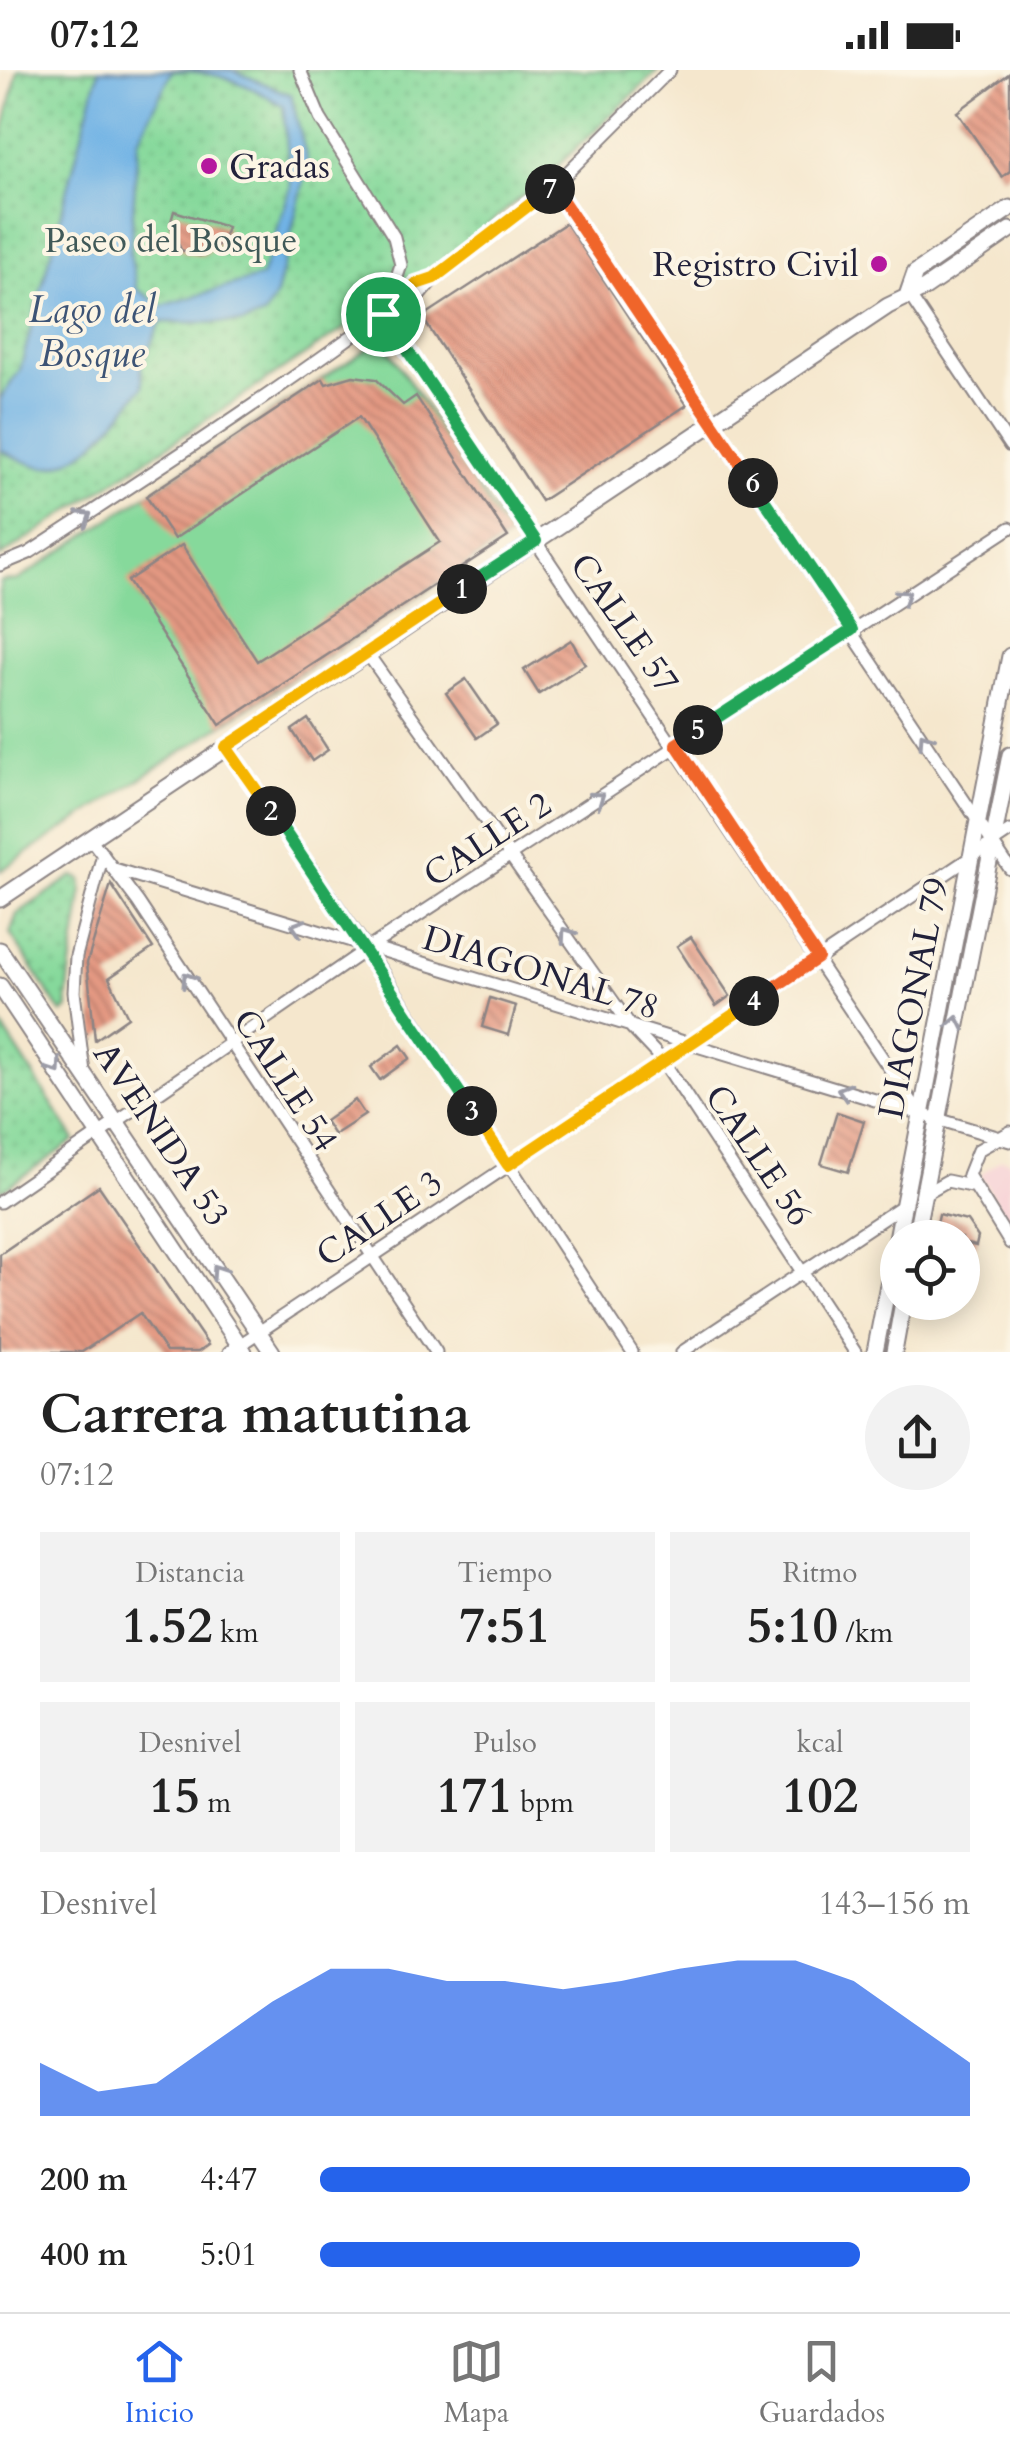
<!DOCTYPE html>
<html lang="es">
<head>
<meta charset="utf-8">
<style>
  :root { --surface:#fff; --page:#f2f2f2; --text:#222; --muted:#767676; --line:#e0e0e0; --accent:#2563eb }
  body { margin:0; font-family:Cardo,serif; background:var(--page); color:var(--text); height:100vh; display:flex; flex-direction:column; font-size:38px; white-space:nowrap }
  * { box-sizing:border-box; margin:0 }
  p { font-size:32px; color:var(--muted) }
  .icon { flex:none; width:55px; height:55px; fill:none; stroke:currentColor; stroke-width:2; stroke-linecap:round; stroke-linejoin:round }
  .map { position:relative; height:1282px; overflow:hidden }
  .details { display:flex; flex-direction:column; background:var(--surface); flex:1 }
  .details>* { flex:none }
  .fabs { position:absolute; left:880px; top:1150px; display:grid; gap:20px }
  .fabs a { display:grid; place-items:center; width:100px; height:100px; border-radius:50%; background:var(--surface); box-shadow:0 5px 25px #0003; font-size:50px }
  .pin { position:absolute; display:grid; place-items:center; width:85px; height:85px; color:#fff; margin:-42px; border:5px solid #fff; border-radius:50%; box-shadow:0 2px 10px #0007 }
  .km { position:absolute; width:50px; height:50px; margin:-25px; border-radius:50%; background:#222; color:#fff; font-size:28px; line-height:50px; text-align:center }
  .round { display:grid; place-items:center; flex:none; width:105px; height:105px; border-radius:52px; background:var(--page) }
  .headline { display:flex; align-items:center; justify-content:space-between; height:170px; padding:0 40px }
  h1 { font-size:55px; font-weight:600; line-height:75px }
  .figures { display:grid; grid-template-columns:repeat(3,1fr); gap:15px; height:170px; padding:10px 40px }
  .figures div { display:grid; align-content:center; border-radius:0px; background:var(--page); text-align:center }
  .figures b { font-size:50px; font-weight:600 }
  .figures small { font-size:28px; font-weight:400 }
  .figures p { font-size:28px }
  .chart { height:280px; padding:20px 40px }
  .chart p { display:flex; justify-content:space-between }
  .chart svg { width:100%; height:180px; margin-top:10px; fill:var(--accent); opacity:.7 }
  ul { padding:0 40px; list-style:none; font-size:32px }
  li { display:grid; grid-template-columns:160px 120px 1fr; align-items:center; height:75px }
  li i { height:25px; border-radius:12px; background:var(--accent) }
  .status { display:flex; justify-content:space-between; align-items:center; height:70px; padding:0 50px; background:var(--surface); direction:ltr }
  .status svg { height:28px; fill:currentColor }
  .tab-bar { display:flex; justify-content:space-around; align-items:center; height:140px; border-top:2px solid var(--line); background:var(--surface); font-size:28px; color:var(--muted) }
  .tab-bar a { display:grid; justify-items:center; gap:5px }
  .tab-bar .selected { color:var(--accent) }
  .map>svg:first-child { display:block }
  .built { fill:#f7cfd5 }
  .grass { fill:url(#grass-dots); stroke:#547e6b; stroke-width:2.5 }
  .garden { fill:#86d99b; stroke:#547e6b; stroke-width:2.5 }
  .water { fill:#70b2e5; stroke:#496a90; stroke-width:2.5; fill-rule:evenodd }
  .building { fill:url(#building-back-hatch) }
  .lines { fill:none; stroke-linecap:round; stroke-linejoin:round }
  .street-casing { stroke:#8c8484; stroke-width:15 }
  .secondary-casing { stroke:#8c8484; stroke-width:19 }
  .street { stroke:#fff; stroke-width:11 }
  .secondary { stroke:#fff; stroke-width:15 }
  .oneway { stroke:#9c9ca7 }
  .split-1-casing { stroke:#fff; stroke-width:20 }
  .split-2-casing { stroke:#fff; stroke-width:20 }
  .split-3-casing { stroke:#fff; stroke-width:20 }
  .split-4-casing { stroke:#fff; stroke-width:20 }
  .split-5-casing { stroke:#fff; stroke-width:20 }
  .split-6-casing { stroke:#fff; stroke-width:20 }
  .split-7-casing { stroke:#fff; stroke-width:20 }
  .split-8-casing { stroke:#fff; stroke-width:20 }
  .split-1 { stroke:#22a559; stroke-width:12 }
  .split-2 { stroke:#f5b400; stroke-width:12 }
  .split-3 { stroke:#22a559; stroke-width:12 }
  .split-4 { stroke:#f5b400; stroke-width:12 }
  .split-5 { stroke:#f0652b; stroke-width:12 }
  .split-6 { stroke:#22a559; stroke-width:12 }
  .split-7 { stroke:#f0652b; stroke-width:12 }
  .split-8 { stroke:#f5b400; stroke-width:12 }
  .poi-dot { fill:#b5179e; stroke:#fcf5e5; stroke-width:4 }
  .labels { text-anchor:middle; stroke-width:8; stroke-linejoin:round; paint-order:stroke }
  .poi-label { font-size:35px; fill:#22223b; stroke:#fcf5e5; text-anchor:start }
  .park-label { font-size:35px; fill:#405958; stroke:#fcf5e5 }
  .street-label { font-size:35px; fill:#22223b; stroke:#fcf5e5 }
  .water-label { font-size:38px; font-style:italic; fill:#3d5476; stroke:#fcf5e5 }
</style>
</head>
<body>
<div class="status"><b>07:12</b><svg viewBox="0 0 49 12"><path d="M0 12V9h3v3zM5 12V6h3v6zM10 12V3h3v9zM15 12V0h3v12zM26 1h20v11H26zM47 4h2v5h-2z"/></svg></div>
<div class="map">
<svg width="1010" height="1282" viewBox="0 0 1010 1282">
  <defs>
    <pattern id="grass-dots" width="8" height="8" patternUnits="userSpaceOnUse" patternTransform="scale(2.5)"><rect width="8" height="8" fill="#86d99b"/><path d="M2 2h.1M6 6h.1" fill="none" stroke="#73ba86" stroke-width="1.8" stroke-linecap="round"/></pattern>
    <pattern id="building-back-hatch" width="6" height="6" patternUnits="userSpaceOnUse" patternTransform="scale(2.5)"><rect width="6" height="6" fill="#e49982"/><path d="M-1 5l2 2M0 0l6 6M5-1l2 2" fill="none" stroke="#b87c6c"/></pattern>
  </defs>
  <rect width="100%" height="100%" fill="#fcf5e5"/>
  <filter id="ink" filterUnits="userSpaceOnUse"><feTurbulence type="fractalNoise" baseFrequency=".01" numOctaves="2"/><feDisplacementMap in="SourceGraphic" scale="20" xChannelSelector="R" yChannelSelector="G"/><feConvolveMatrix kernelMatrix="1 2 1 2 8 2 1 2 1" color-interpolation-filters="sRGB"/></filter>
  <filter id="wash" filterUnits="userSpaceOnUse"><feTurbulence type="fractalNoise" baseFrequency=".0048" numOctaves="4" result="noise"/><feDisplacementMap in="SourceGraphic" scale="40" xChannelSelector="R" yChannelSelector="G"/><feGaussianBlur stdDeviation="2.25" result="paint"/><feColorMatrix in="noise" values="0 0 0 0 0 0 0 0 0 0 0 0 0 0 0 0 0 1.4 0 .05"/><feComposite in="paint" operator="in"/></filter>
  <g filter="url(#wash)">
    <rect width="100%" height="100%" fill="#f5e7cd"/>
    <!-- built -->
    <path class="built" d="M1001 1089 1010 1091V1155L980 1105Z"/>
    <!-- grass -->
    <path class="grass" d="M18 0H659L546 107 440 195 0 487V75Z
      M73 806 81 809C87 825 65 905 68 939L62 944 10 863 17 844Z
      M0 953 75 1070 0 1122Z"/>
    <!-- garden -->
    <path class="garden" d="M382 269 510 466 0 801V511L18 510Z"/>
    <!-- water -->
    <path class="water" d="M99 0H232L291 25 308 94 276 225 264 246 243 253 161 252 141 295 143 317C119 346 87 395 45 397 32 397 12 385 0 380V329L20 300ZM172 1C215 0 247 13 283 36L291 117 261 207 162 236 137 219 130 184 138 70Z"/>
    <g id="blocks">
      <!-- building -->
      <path class="building" d="M1010 3V101L1002 107 957 42Z
        M174 141 227 157 222 173 200 186 181 180 170 155Z
        M566 153 687 335 541 431 422 247Z
        M353 306 376 309 403 335 416 326 508 467 220 655 127 511 182 475 257 591 440 472 359 347 174 469 146 426 323 309 326 314Z
        M571 570 585 594 539 624 524 600Z
        M466 609 497 654 477 668 446 623Z
        M308 649 328 680 312 691 292 660Z
        M111 814 153 878 109 908 128 947 95 970 87 893Z
        M691 867 730 926 716 936 677 876Z
        M490 928 516 936 508 965 482 957Z
        M401 975 410 988 380 1010 371 997Z
        M355 1030 365 1045 334 1065 325 1051Z
        M837 1042 864 1051 848 1102 821 1094Z
        M99 1116 208 1275 198 1282H166L140 1243 82 1282H0V1184Z
        M939 1144 967 1151 978 1167 976 1176 962 1173V1168H934Z"/>
    </g>
  </g>
  <g filter="url(#ink)">
    <use href="#blocks" fill-opacity="0" stroke="#8c8484" stroke-width="2.5"/>
    <g class="lines">
      <!-- street casing -->
      <g class="street-casing">
        <path id="street" d="M300 0 320 48 394 167 401 195 387 236
          M553 117 1010 799
          M908 223 1010 376
          M383 244 920 1044
          M400 270 404 244 434 208 553 117 670 0
          M0 495 29 483C141 410 252 338 360 260 383 244 406 212 434 208
          M367 583 632 958 663 991 855 1282
          M227 677 367 879 632 1282
          M90 768 138 832 436 1282
          M114 799 1010 1071
          M84 1002 74 922 76 886 103 784
          M1010 1062 978 1080 968 1105 1010 1173
          M924 1124 947 1111 971 1116
          M0 1132 367 879 1010 458
          M229 1282 1010 761
          M682 1282 902 1136"/>
      </g>
      <!-- secondary casing -->
      <g class="secondary-casing">
        <path id="secondary" d="M908 223 915 203 1010 138
          M0 829 888 236 925 218 1010 160
          M0 880 272 1282
          M0 916 244 1282
          M915 1168 1010 685
          M875 1282 1010 586
          M894 1282 903 1232"/>
      </g>
      <!-- street -->
      <use href="#street" class="street"/>
      <!-- secondary -->
      <use href="#secondary" class="secondary"/>
    </g>
    <!-- one-way arrows -->
    <defs><path id="oneway-chevron" d="M-2-3.5L2.5 0L-2 3.5" fill="none" stroke-width="1.6" stroke-linecap="round" stroke-linejoin="round" transform="scale(2.5)"/></defs>
    <g class="oneway">
      <use href="#oneway-chevron" transform="translate(85 447) rotate(-32)"/>
      <use href="#oneway-chevron" transform="translate(904 526) rotate(-33)"/>
      <use href="#oneway-chevron" transform="translate(925 669) rotate(-124)"/>
      <use href="#oneway-chevron" transform="translate(598 728) rotate(-35)"/>
      <use href="#oneway-chevron" transform="translate(298 857) rotate(-162)"/>
      <use href="#oneway-chevron" transform="translate(567 864) rotate(-125)"/>
      <use href="#oneway-chevron" transform="translate(188 909) rotate(-123)"/>
      <use href="#oneway-chevron" transform="translate(956 953) rotate(-79)"/>
      <use href="#oneway-chevron" transform="translate(55 997) rotate(56)"/>
      <use href="#oneway-chevron" transform="translate(844 1021) rotate(-163)"/>
      <use href="#oneway-chevron" transform="translate(218 1201) rotate(-124)"/>
    </g>
  </g>
  <g class="lines" filter="url(#ink)">
    <!-- split-1 casing -->
    <g class="split-1-casing">
      <path id="split-1" d="M383 244 536 471 462 519"/>
    </g>
    <!-- split-2 casing -->
    <g class="split-2-casing">
      <path id="split-2" d="M271 741 226 677 462 519"/>
    </g>
    <!-- split-3 casing -->
    <g class="split-3-casing">
      <path id="split-3" d="M271 741 472 1041"/>
    </g>
    <!-- split-4 casing -->
    <g class="split-4-casing">
      <path id="split-4" d="M472 1041 508 1095 754 931"/>
    </g>
    <!-- split-5 casing -->
    <g class="split-5-casing">
      <path id="split-5" d="M698 660 676 674 818 888 754 931"/>
    </g>
    <!-- split-6 casing -->
    <g class="split-6-casing">
      <path id="split-6" d="M698 660 852 560 753 413"/>
    </g>
    <!-- split-7 casing -->
    <g class="split-7-casing">
      <path id="split-7" d="M550 119 553 116 753 413"/>
    </g>
    <!-- split-8 casing -->
    <g class="split-8-casing">
      <path id="split-8" d="M383 244 416 214 434 208 550 119"/>
    </g>
    <!-- split-1 -->
    <use href="#split-1" class="split-1"/>
    <!-- split-2 -->
    <use href="#split-2" class="split-2"/>
    <!-- split-3 -->
    <use href="#split-3" class="split-3"/>
    <!-- split-4 -->
    <use href="#split-4" class="split-4"/>
    <!-- split-5 -->
    <use href="#split-5" class="split-5"/>
    <!-- split-6 -->
    <use href="#split-6" class="split-6"/>
    <!-- split-7 -->
    <use href="#split-7" class="split-7"/>
    <!-- split-8 -->
    <use href="#split-8" class="split-8"/>
  </g>
  <!-- markers -->
  <g class="poi-dot">
    <circle cx="209" cy="96" r="10"/>
    <circle cx="879" cy="194" r="10"/>
  </g>
  <g class="labels">
    <!-- poi labels -->
    <g class="poi-label">
      <text x="229" y="108">Gradas</text>
      <text x="859" y="206" text-anchor="end">Registro Civil</text>
    </g>
    <!-- park labels -->
    <g class="park-label">
      <text x="171" y="182">Paseo del Bosque</text>
    </g>
    <!-- street labels -->
    <g class="street-label">
      <text transform="translate(625 553) rotate(55)" y="12">CALLE 57</text>
      <text transform="translate(487 769) rotate(-33)" y="12">CALLE 2</text>
      <text transform="translate(541 902) rotate(17)" y="12">DIAGONAL 78</text>
      <text transform="translate(913 928) rotate(-79)" y="12">DIAGONAL 79</text>
      <text transform="translate(286 1010) rotate(57)" y="12">CALLE 54</text>
      <text transform="translate(162 1064) rotate(56)" y="12">AVENIDA 53</text>
      <text transform="translate(759 1085) rotate(56)" y="12">CALLE 56</text>
      <text transform="translate(379 1148) rotate(-34)" y="12">CALLE 3</text>
    </g>
    <!-- water labels -->
    <g class="water-label">
      <text x="92" y="252">Lago del<tspan x="92" dy="44">Bosque</tspan></text>
    </g>
  </g>
</svg>
<div class="fabs">
<a><svg class="icon" aria-label="locate" viewBox="0 0 24 24"><circle cx="12" cy="12" r="6"/><path d="M12 2v4M12 18v4M2 12h4M18 12h4"/></svg></a>
</div>
<div class="pin" style="left:383px;top:244px;background:#1e9e55"><svg class="icon" aria-label="arrive" viewBox="0 0 24 24"><path d="M6 21V4h12l-3 4 3 4H6"/></svg></div>
<b class="km" style="left:462px;top:519px">1</b>
<b class="km" style="left:271px;top:741px">2</b>
<b class="km" style="left:472px;top:1041px">3</b>
<b class="km" style="left:754px;top:931px">4</b>
<b class="km" style="left:698px;top:660px">5</b>
<b class="km" style="left:753px;top:413px">6</b>
<b class="km" style="left:550px;top:119px">7</b>
</div>
<section class="details">
<div class="headline"><div><h1>Carrera matutina</h1><p>07:12</p></div><a class="round"><svg class="icon" aria-label="share" viewBox="0 0 24 24"><path d="M12 15V3M7 8l5-5 5 5M5 13v7h14v-7"/></svg></a></div>
<div class="figures">
<div><p>Distancia</p><b>1.52<small> km</small></b></div>
<div><p>Tiempo</p><b>7:51</b></div>
<div><p>Ritmo</p><b>5:10<small> /km</small></b></div>
</div>
<div class="figures">
<div><p>Desnivel</p><b>15<small> m</small></b></div>
<div><p>Pulso</p><b>171<small> bpm</small></b></div>
<div><p>kcal</p><b>102</b></div>
</div>
<div class="chart"><p><span>Desnivel</span>143–156 m</p>
<svg viewBox="0 0 160 44" preserveAspectRatio="none"><path d="M0 44V31L10 38L20 36L30 26L40 16L50 8L60 8L70 11L80 11L90 13L100 11L110 8L120 6L130 6L140 11L150 21L160 31V44z"/></svg>
</div>
<ul>
<li><b>200 m</b>4:47<i style="width:100%"></i></li>
<li><b>400 m</b>5:01<i style="width:83%"></i></li>
</ul>
</section>
<nav class="tab-bar">
<a class="selected"><svg class="icon" aria-label="home" viewBox="0 0 24 24"><path d="M3 11l9-7 9 7M6 9v11h12V9"/></svg>Inicio</a>
<a><svg class="icon" aria-label="map" viewBox="0 0 24 24"><path d="M3 6l6-2 6 2 6-2v14l-6 2-6-2-6 2zM9 4v14M15 6v14"/></svg>Mapa</a>
<a><svg class="icon" aria-label="saved" viewBox="0 0 24 24"><path d="M7 4h10v16l-5-4-5 4z"/></svg>Guardados</a>
</nav>
</body>
</html>
